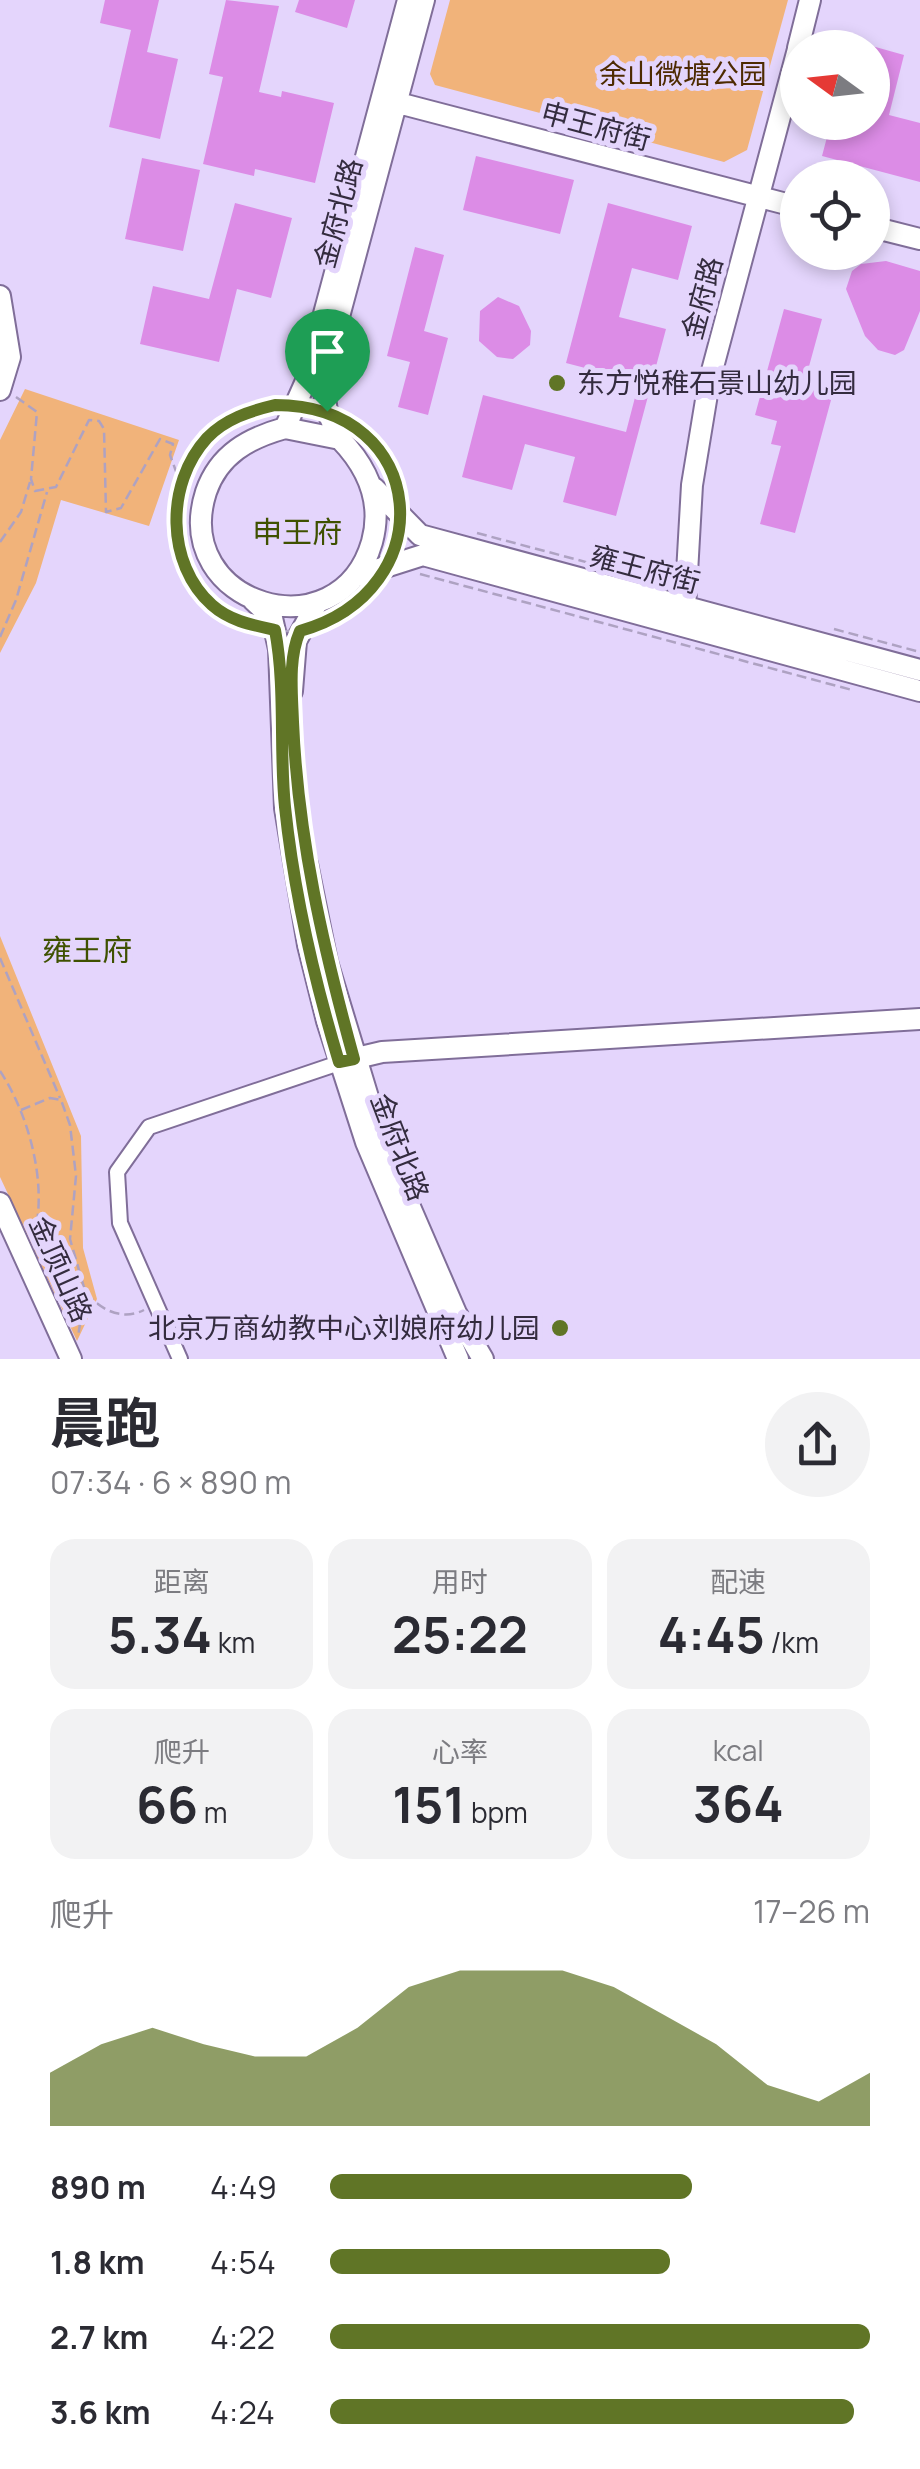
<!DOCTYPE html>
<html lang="zh">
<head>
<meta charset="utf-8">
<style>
  :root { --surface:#fff; --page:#f2f2f3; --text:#2b2b33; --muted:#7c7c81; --accent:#607526 }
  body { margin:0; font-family:Manrope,"Noto Sans SC",sans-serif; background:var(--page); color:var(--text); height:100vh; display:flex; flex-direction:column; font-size:38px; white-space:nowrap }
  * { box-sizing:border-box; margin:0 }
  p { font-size:32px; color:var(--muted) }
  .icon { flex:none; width:55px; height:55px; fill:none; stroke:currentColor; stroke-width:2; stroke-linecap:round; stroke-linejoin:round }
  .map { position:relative; height:1359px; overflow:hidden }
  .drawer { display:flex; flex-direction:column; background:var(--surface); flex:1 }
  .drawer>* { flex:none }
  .needle { width:65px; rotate:285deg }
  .fabs { position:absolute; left:780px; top:30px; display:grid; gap:20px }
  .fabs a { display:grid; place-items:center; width:110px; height:110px; border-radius:50%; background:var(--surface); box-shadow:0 5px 15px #0003; font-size:50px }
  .pin { position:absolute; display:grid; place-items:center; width:85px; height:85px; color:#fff; margin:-102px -42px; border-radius:50% 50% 50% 0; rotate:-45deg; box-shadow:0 0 10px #0007 }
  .pin .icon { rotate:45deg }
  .round { display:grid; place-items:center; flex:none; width:105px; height:105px; border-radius:52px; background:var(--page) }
  .head { display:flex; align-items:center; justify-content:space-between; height:170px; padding:0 50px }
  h1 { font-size:55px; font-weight:700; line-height:75px }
  .metrics { display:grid; grid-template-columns:repeat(3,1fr); gap:15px; height:170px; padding:10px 50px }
  .metrics div { display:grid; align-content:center; border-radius:25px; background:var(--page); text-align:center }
  .metrics b { font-size:50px; font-weight:700 }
  .metrics small { font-size:28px; font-weight:400 }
  .metrics p { font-size:28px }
  .chart { height:280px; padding:20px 50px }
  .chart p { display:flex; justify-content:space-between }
  .chart svg { width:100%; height:180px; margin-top:10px; fill:var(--accent); opacity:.7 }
  ul { padding:0 50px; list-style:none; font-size:32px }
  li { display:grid; grid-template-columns:160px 120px 1fr; align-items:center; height:75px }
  li i { height:25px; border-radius:12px; background:var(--accent) }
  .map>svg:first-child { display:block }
  .green { fill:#f1b37a }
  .building { fill:#dc8ce6 }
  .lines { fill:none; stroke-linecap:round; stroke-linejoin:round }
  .street-casing { stroke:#806e99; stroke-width:18 }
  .secondary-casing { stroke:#806e99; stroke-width:24 }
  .path { stroke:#aea2c2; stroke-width:2.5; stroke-dasharray:10 5; stroke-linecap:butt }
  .street { stroke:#fff; stroke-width:14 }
  .secondary { stroke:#fff; stroke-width:20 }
  .route-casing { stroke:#fff; stroke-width:20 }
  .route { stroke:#607526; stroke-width:12 }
  .poi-dot { fill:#607526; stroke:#e4d5fc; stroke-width:4 }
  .labels { text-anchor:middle; stroke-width:10; stroke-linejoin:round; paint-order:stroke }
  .park-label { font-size:28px; fill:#4d2a01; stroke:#e4d5fc }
  .street-label { font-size:28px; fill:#342c3f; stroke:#e4d5fc }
  .poi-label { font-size:28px; fill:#342c3f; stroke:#e4d5fc; text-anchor:start }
  .neighbourhood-label { font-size:30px; fill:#3f5100; stroke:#e4d5fc }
</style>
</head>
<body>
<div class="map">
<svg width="920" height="1359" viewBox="0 0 920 1359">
  <rect width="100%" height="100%" fill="#e4d5fc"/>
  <!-- green -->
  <path class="green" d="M450 0H788L747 150 724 162 435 85 430 74Z
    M25 389 179 440 149 526 61 500 36 583 0 653V440Z
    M0 936 81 1136 83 1248 97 1299 77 1341 0 1177Z"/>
  <!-- building -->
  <path class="building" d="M105 0H159L147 52 178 59 160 139 109 127 131 30 100 23Z
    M226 0 279 6 259 92 281 97 282 91 334 103 315 183 255 169 254 176 203 164 223 77 209 74Z
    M299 0H355L347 28 295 12Z
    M872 46 904 55 889 115 920 123V182L822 156 831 122H872Z
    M476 156 574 180 560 234 463 210Z
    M142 158 200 170 183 251 125 239Z
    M235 203 292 218 271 298 237 289 219 362 140 344 153 286 209 299Z
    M608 203 692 226 678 280 632 268 619 317 666 329 616 516 563 502 575 457 525 444 512 490 462 477 483 395 626 432 639 382 566 363Z
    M415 247 444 255 424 331 448 338 428 415 398 407 410 362 387 356Z
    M886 261 920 271V311L904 350 895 355 878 350 865 336 846 289 852 271 861 264Z
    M498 297 519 306 531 331 530 345 513 359 497 357 479 341 480 311Z
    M784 309 822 319 805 381 834 389 795 533 760 524 781 446 771 444 777 421 755 415Z"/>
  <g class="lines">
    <!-- street casing -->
    <g class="street-casing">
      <path id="street" d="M180 1359 120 1223 117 1172 149 1127 339 1063"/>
    </g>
    <!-- secondary casing -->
    <g class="secondary-casing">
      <path id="secondary" d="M798 48 810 0
        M383 99 798 207
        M872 227 920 239
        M0 296 10 357 0 390
        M285 428 340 439C368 468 383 502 372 542 339 656 170 605 206 492 219 454 249 438 285 428Z
        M285 428 306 381 408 0
        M340 439 327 411 322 380 424 0
        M374 488 420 535 920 670
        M354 577 423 555 920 691
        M253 600 272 618 279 649 285 808 308 945 327 1021 366 1142 458 1359
        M684 626 692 485 709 382 798 49
        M292 691 296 641 317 603
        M307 864 327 962 381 1140 456 1313 483 1359
        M344 1061 382 1052 920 1019
        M0 1203 71 1359"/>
    </g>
    <!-- path -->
    <path class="path" d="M16 397 37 412 31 479 35 491 56 487 89 420 99 421 104 429 106 512 121 508 160 439 173 444 170 455 181 485
      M175 518a113 113 0 1 1 226 0a113 113 0 1 1-226 0Z
      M477 533 672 585
      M0 542 21 512 30 482
      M420 574 852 690
      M834 629 920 652
      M0 637 16 600 47 492
      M0 958 60 1098
      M0 1071C29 1115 48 1184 34 1237
      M21 1110 50 1098 61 1100 70 1125 76 1176 70 1239 85 1291 78 1337
      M86 1293C101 1310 122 1321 144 1310"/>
    <!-- street -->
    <use href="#street" class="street"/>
    <!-- secondary -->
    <use href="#secondary" class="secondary"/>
  </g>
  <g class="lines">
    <!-- route casing -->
    <g class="route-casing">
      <path id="route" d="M275 405C430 405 444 591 300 631 288 659 292 692 293 722 298 838 323 947 354 1059L339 1062C314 979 294 893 285 807 279 749 286 688 275 630 252 625 230 621 212 605 166 564 165 484 207 438 225 419 250 411 275 405Z"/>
    </g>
    <!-- route -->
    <use href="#route" class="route"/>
  </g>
  <!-- markers -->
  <g class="poi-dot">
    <circle cx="557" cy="383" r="10"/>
    <circle cx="560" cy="1328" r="10"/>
  </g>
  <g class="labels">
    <!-- park labels -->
    <g class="park-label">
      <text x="683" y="84">余山微塘公园</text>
    </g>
    <!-- street labels -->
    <g class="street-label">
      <text transform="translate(596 126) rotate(15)" y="10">申王府街</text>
      <text transform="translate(338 213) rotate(-75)" y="10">金府北路</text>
      <text transform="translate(702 298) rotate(-75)" y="10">金府路</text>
      <text transform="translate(645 569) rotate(15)" y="10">雍王府街</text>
      <text transform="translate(400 1147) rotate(69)" y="10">金府北路</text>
      <text transform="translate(61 1269) rotate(66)" y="10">金顶山路</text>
    </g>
    <!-- poi labels -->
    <g class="poi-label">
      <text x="577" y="393">东方悦稚石景山幼儿园</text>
      <text x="540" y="1338" text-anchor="end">北京万商幼教中心刘娘府幼儿园</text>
    </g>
    <!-- neighbourhood labels -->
    <g class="neighbourhood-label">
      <text x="297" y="543">申王府</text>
      <text x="87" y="961">雍王府</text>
    </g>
  </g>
</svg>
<div class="fabs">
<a><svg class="needle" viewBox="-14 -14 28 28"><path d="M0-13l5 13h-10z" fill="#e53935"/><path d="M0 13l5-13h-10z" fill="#7c7c81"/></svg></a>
<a><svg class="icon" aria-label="locate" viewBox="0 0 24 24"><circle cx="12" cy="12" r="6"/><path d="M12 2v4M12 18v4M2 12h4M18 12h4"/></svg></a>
</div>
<div class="pin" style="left:327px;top:411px;background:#1e9e55"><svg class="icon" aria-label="arrive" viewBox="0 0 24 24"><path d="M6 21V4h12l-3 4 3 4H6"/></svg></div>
</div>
<section class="drawer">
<div class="head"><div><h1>晨跑</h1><p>07:34 · 6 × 890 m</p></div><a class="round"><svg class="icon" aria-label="share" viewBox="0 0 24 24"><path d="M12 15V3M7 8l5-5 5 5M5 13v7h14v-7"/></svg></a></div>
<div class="metrics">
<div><p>距离</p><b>5.34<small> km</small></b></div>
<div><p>用时</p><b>25:22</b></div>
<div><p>配速</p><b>4:45<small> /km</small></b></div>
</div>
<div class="metrics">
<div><p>爬升</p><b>66<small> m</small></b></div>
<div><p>心率</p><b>151<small> bpm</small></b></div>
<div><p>kcal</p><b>364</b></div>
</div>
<div class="chart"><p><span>爬升</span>17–26 m</p>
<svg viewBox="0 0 160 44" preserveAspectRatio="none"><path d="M0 44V31L10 24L20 20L30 24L40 27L50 27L60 20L70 10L80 6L90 6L100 6L110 10L120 17L130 24L140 34L150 38L160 31V44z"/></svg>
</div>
<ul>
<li><b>890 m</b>4:49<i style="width:67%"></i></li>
<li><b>1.8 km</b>4:54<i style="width:63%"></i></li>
<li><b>2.7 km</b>4:22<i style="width:100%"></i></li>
<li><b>3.6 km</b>4:24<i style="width:97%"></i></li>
</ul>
</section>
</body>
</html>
